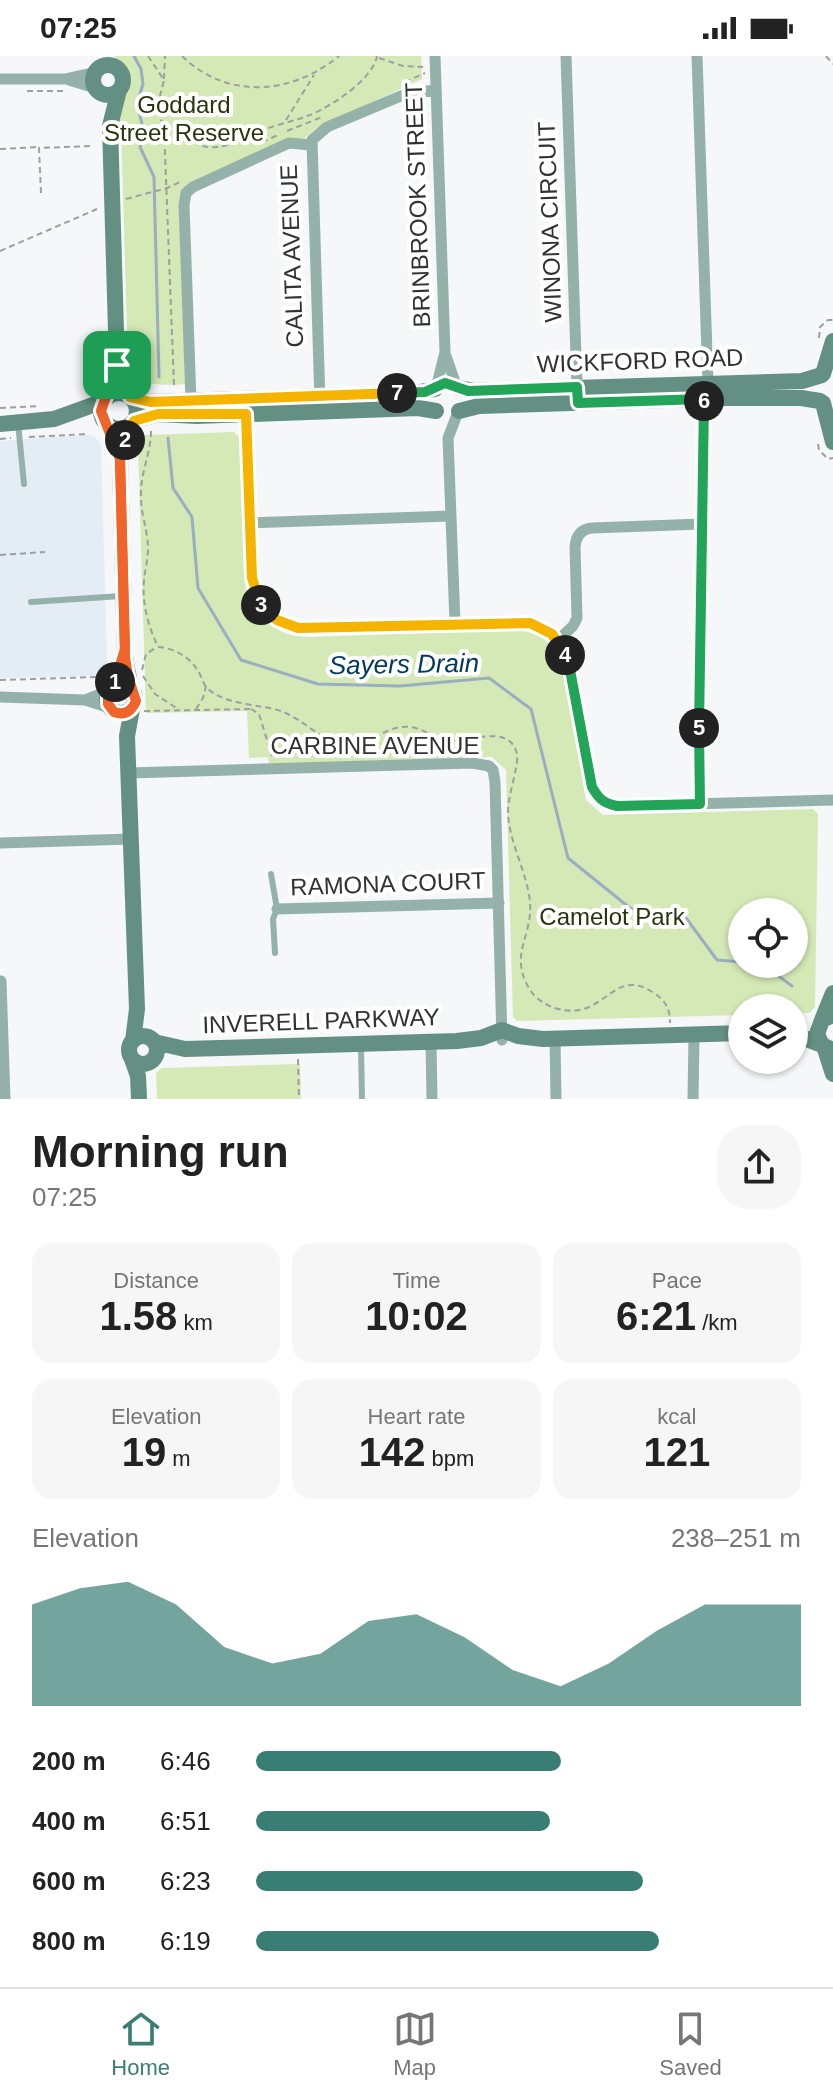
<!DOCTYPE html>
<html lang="en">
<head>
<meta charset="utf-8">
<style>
  :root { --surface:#fff; --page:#f6f6f6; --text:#222; --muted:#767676; --line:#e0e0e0; --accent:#397e74 }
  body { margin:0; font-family:Arial,sans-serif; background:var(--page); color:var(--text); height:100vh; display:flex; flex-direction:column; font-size:30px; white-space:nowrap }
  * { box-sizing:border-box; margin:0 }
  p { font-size:26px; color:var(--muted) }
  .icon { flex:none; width:44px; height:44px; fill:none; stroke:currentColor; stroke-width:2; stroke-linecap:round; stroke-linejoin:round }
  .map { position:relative; height:1043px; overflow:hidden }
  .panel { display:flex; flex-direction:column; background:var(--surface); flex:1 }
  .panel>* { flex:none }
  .fabs { position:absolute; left:728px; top:842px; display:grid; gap:16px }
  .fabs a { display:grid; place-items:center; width:80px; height:80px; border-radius:50%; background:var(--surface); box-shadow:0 2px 6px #0004; font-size:40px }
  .pin { position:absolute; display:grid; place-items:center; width:68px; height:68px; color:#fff; margin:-34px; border-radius:16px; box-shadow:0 4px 12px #0006 }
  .km { position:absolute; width:40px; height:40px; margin:-20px; border-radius:50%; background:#222; color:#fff; font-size:22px; line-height:40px; text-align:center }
  .round { display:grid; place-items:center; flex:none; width:84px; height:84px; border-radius:32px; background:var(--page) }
  .headline { display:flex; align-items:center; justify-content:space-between; height:136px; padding:0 32px }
  h1 { font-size:44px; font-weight:700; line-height:60px }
  .metrics { display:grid; grid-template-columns:repeat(3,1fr); gap:12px; height:136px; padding:8px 32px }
  .metrics div { display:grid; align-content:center; border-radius:20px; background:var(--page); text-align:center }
  .metrics b { font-size:40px; font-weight:700 }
  .metrics small { font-size:22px; font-weight:400 }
  .metrics p { font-size:22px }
  .chart { height:224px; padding:16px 32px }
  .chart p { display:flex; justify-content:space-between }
  .chart svg { width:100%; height:144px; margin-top:8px; fill:var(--accent); opacity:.7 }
  ul { padding:0 32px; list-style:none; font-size:26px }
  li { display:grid; grid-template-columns:128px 96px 1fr; align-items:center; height:60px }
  li i { height:20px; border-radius:10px; background:var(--accent) }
  .status { display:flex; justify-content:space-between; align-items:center; height:56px; padding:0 40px; background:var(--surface); direction:ltr }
  .status svg { height:22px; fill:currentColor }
  .dock { display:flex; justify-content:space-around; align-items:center; height:112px; border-top:2px solid var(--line); background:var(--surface); font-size:22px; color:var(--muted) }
  .dock a { display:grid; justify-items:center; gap:4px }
  .dock .selected { color:var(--accent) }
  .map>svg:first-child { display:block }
  .built { fill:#e4ecf4 }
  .green { fill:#d4e9b6; fill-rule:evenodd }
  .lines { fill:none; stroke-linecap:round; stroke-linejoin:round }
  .stream { stroke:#9aaec1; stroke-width:3 }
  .path { stroke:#9e9fa1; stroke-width:2; stroke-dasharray:6 4; stroke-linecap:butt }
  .lane { stroke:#94b2a9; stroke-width:6 }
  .street { stroke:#94b2a9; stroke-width:11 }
  .secondary { stroke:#639083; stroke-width:16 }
  .split-1-casing { stroke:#fff; stroke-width:16 }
  .split-2-casing { stroke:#fff; stroke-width:16 }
  .split-3-casing { stroke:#fff; stroke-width:16 }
  .split-4-casing { stroke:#fff; stroke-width:16 }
  .split-5-casing { stroke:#fff; stroke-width:16 }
  .split-6-casing { stroke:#fff; stroke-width:16 }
  .split-7-casing { stroke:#fff; stroke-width:16 }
  .split-8-casing { stroke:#fff; stroke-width:16 }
  .split-1 { stroke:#f0652b; stroke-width:10 }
  .split-2 { stroke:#f0652b; stroke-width:10 }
  .split-3 { stroke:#f5b400; stroke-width:10 }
  .split-4 { stroke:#f5b400; stroke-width:10 }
  .split-5 { stroke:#22a559; stroke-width:10 }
  .split-6 { stroke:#22a559; stroke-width:10 }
  .split-7 { stroke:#22a559; stroke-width:10 }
  .split-8 { stroke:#f5b400; stroke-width:10 }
  .labels { text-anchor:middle; stroke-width:8; stroke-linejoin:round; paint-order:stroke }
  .park-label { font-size:24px; fill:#28350c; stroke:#fff }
  .street-label { font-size:24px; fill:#313233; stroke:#fff }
  .water-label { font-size:26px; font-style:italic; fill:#033961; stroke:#fff }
</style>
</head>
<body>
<div class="status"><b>07:25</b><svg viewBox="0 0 49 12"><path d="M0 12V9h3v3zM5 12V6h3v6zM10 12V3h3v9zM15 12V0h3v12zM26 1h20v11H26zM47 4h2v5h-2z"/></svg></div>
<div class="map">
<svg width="833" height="1043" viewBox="0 0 833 1043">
  <rect width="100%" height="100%" fill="#f5f7f9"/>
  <!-- built -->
  <path class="built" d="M86 379 93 380 101 388 107 607 96 620 0 622V385Z"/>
  <!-- green -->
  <path class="green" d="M114 0H421L422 23 315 73 304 83 182 133 179 143 185 328C164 331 147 326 127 326L125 311 128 307 121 69 118 64 129 25 127 17Z
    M234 376 239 381 246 537C258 565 278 580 308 581L519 574C534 577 547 582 556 596 571 619 580 712 586 744L603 759 813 753 818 758 815 951 810 957H794V952H742V959L517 965 513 961 506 714 492 701 269 708 268 701 249 702 247 655 146 657 138 388 145 379ZM742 856H794V908H742Z
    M300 1008 301 1043H157L156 1017 162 1012Z"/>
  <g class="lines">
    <!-- stream -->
    <path class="stream" d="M134 0 141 13 143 28 137 47 144 77 140 91 154 121 159 321
      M168 382 173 432 192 461 198 532 241 604 318 628 400 630 489 622 531 653 568 802 630 852 686 862 717 904 742 906
      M762 908 792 930"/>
    <!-- path -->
    <path class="path" d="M148 0 164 24 157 52 164 72 174 330
      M182 0C227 44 292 39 339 0
      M826 0 833 8
      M379 2 403 10 423 11
      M164 23 165 0
      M405 26 425 17
      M27 35H64
      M286 64 314 19
      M166 73C184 79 195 93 217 91 232 90 248 79 263 74 278 68 295 65 310 59 332 50 373 23 377 0
      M287 75 322 61
      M262 86 278 79
      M0 93 38 91
      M41 137 39 92 93 90
      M126 143 167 132 180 126
      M0 195 97 153
      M819 282 820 271 828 264H833
      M0 352 39 350
      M151 375C151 397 141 415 141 437 140 456 148 474 148 493 148 503 145 514 144 524 142 549 148 569 158 591 174 592 190 601 198 615 201 619 203 627 206 631 223 649 259 648 281 655 302 663 318 681 338 688 363 696 378 674 401 671 420 669 429 680 447 684 466 689 509 665 517 698 519 711 507 741 508 758 510 789 527 816 530 846 533 881 508 898 530 934 542 952 570 960 589 951 614 939 624 917 654 937 666 945 670 953 670 967
      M29 381 87 378
      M0 383 11 382
      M818 388 819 394 828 403 833 402
      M0 499 45 496
      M142 614 146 598 157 591
      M143 620 155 638 178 653
      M0 624 97 621 109 608
      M196 653 203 642 206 630
      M251 653 259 658 272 700
      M144 655 251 653
      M298 1003 299 1043"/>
    <!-- lane -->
    <path class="lane" d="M18 367 24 428
      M31 546 121 540
      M271 818 277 853 273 863 275 897
      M361 991 362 1043"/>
    <!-- street -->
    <path class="street" d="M435 0 445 296 436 332
      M566 0 577 331
      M697 0 708 327
      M0 23H65L96 16
      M69 24 95 32
      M446 300 456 329
      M191 345 184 149 186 137 193 131 289 87 311 89
      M320 347 312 84 327 71 408 37 436 34
      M246 358 254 535 261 549 277 564 291 571 309 573 512 566C528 566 547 570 557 584 576 609 585 697 592 731 599 743 603 747 617 750L833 744
      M250 467 451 460
      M455 567 448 382 458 356
      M558 584 573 570 577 562 575 491C576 480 581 473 592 472L702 468
      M0 641 85 644 110 652
      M85 644 110 634
      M129 717 472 707 489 710 493 714 495 726 502 984
      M700 748 704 343
      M0 787 131 783
      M277 853 499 847
      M1 925 5 1043
      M555 982 556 1043
      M431 986 432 1043
      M693 1043 694 979"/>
    <!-- secondary -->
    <path class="secondary" d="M93 24a15 15 0 1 1 30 0a15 15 0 1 1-30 0Z
      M823 318 833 285
      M459 332 474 335 802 325 822 319
      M101 355a18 18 0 1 1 36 0a18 18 0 1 1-36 0Z
      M108 341 117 309 110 70 119 34
      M131 342 150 346 415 337 435 333
      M823 347 833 386
      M459 355 479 350 727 342H801L820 345
      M134 365 158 358 197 360 418 352 436 355
      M0 368 54 363 104 345
      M130 369 120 403 125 601 131 633
      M107 643a14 14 0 1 1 28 0a14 14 0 1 1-28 0Z
      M132 653 127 680 137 953 133 985
      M833 959 822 964 817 978 822 989 833 994
      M822 964 833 937
      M794 978 822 989
      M129 994a14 14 0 1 1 28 0a14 14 0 1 1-28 0Z
      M154 986 185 993 457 985 481 982 502 974 518 980 543 983 742 977
      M824 990 833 1018
      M132 1003 138 1020 139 1043"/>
  </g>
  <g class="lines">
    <!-- split-1 casing -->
    <g class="split-1-casing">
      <path id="split-1" d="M115 626 125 593 120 403 101 355 117 309"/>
    </g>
    <!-- split-2 casing -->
    <g class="split-2-casing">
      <path id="split-2" d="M115 626 108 638V648L114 656C125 660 132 655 136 645L128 620 125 601 120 403 125 384"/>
    </g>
    <!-- split-3 casing -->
    <g class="split-3-casing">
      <path id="split-3" d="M125 384 134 365 158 358H246L252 522 261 549"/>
    </g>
    <!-- split-4 casing -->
    <g class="split-4-casing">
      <path id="split-4" d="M261 549 277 564 298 572 530 567 552 578 565 599"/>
    </g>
    <!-- split-5 casing -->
    <g class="split-5-casing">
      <path id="split-5" d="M565 599 570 614 592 731C599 743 603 747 617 750L700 748 699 672"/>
    </g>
    <!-- split-6 casing -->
    <g class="split-6-casing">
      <path id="split-6" d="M699 672 704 345"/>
    </g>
    <!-- split-7 casing -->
    <g class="split-7-casing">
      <path id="split-7" d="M397 337 425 336 445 327 468 335 577 331 578 347 704 343V345"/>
    </g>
    <!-- split-8 casing -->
    <g class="split-8-casing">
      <path id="split-8" d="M117 309 130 341 150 346 397 337"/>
    </g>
    <!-- split-1 -->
    <use href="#split-1" class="split-1"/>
    <!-- split-2 -->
    <use href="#split-2" class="split-2"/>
    <!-- split-3 -->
    <use href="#split-3" class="split-3"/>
    <!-- split-4 -->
    <use href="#split-4" class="split-4"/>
    <!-- split-5 -->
    <use href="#split-5" class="split-5"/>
    <!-- split-6 -->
    <use href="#split-6" class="split-6"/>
    <!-- split-7 -->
    <use href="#split-7" class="split-7"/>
    <!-- split-8 -->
    <use href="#split-8" class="split-8"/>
  </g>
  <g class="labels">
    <!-- park labels -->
    <g class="park-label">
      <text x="184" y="57">Goddard<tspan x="184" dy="28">Street Reserve</tspan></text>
      <text x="612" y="869">Camelot Park</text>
    </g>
    <!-- street labels -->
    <g class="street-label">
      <text transform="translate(418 149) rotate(-92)" y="8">BRINBROOK STREET</text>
      <text transform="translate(550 166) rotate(-92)" y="8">WINONA CIRCUIT</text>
      <text transform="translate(292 200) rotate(-92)" y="8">CALITA AVENUE</text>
      <text transform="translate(640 305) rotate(-2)" y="8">WICKFORD ROAD</text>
      <text x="375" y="698">CARBINE AVENUE</text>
      <text transform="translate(388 828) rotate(-2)" y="8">RAMONA COURT</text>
      <text transform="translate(321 965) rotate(-2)" y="8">INVERELL PARKWAY</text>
    </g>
    <!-- water labels -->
    <g class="water-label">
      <text transform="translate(404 608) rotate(-1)" y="9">Sayers Drain</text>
    </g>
  </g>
</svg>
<div class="fabs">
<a><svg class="icon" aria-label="locate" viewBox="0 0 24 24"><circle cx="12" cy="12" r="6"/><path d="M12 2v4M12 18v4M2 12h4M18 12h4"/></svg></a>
<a><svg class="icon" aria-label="layers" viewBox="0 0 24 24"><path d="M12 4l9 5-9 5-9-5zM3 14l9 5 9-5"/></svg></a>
</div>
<div class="pin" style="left:117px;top:309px;background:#1e9e55"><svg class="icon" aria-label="arrive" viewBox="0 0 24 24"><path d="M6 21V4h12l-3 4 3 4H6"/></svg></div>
<b class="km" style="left:115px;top:626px">1</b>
<b class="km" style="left:125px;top:384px">2</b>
<b class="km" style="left:261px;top:549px">3</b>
<b class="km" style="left:565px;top:599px">4</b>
<b class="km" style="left:699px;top:672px">5</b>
<b class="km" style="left:704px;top:345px">6</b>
<b class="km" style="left:397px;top:337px">7</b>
</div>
<section class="panel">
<div class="headline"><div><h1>Morning run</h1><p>07:25</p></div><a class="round"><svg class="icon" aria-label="share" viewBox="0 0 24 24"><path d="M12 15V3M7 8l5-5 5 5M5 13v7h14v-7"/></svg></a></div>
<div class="metrics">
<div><p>Distance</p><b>1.58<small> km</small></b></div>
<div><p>Time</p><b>10:02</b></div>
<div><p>Pace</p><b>6:21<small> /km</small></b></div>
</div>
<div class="metrics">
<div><p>Elevation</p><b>19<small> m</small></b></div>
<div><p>Heart rate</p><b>142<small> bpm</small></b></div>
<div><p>kcal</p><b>121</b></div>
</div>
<div class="chart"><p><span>Elevation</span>238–251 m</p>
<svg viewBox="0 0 160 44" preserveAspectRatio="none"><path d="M0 44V13L10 8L20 6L30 13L40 26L50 31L60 28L70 18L80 16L90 23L100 33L110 38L120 31L130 21L140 13L150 13L160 13V44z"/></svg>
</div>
<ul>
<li><b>200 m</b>6:46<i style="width:56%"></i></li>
<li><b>400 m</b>6:51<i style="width:54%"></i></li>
<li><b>600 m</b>6:23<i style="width:71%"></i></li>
<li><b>800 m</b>6:19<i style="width:74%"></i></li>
</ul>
</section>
<nav class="dock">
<a class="selected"><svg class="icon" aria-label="home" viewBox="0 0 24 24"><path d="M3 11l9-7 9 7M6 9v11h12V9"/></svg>Home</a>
<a><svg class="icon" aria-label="map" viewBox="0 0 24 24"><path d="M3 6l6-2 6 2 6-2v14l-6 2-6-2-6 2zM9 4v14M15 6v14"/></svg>Map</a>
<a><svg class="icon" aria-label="saved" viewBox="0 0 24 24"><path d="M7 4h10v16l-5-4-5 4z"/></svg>Saved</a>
</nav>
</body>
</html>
